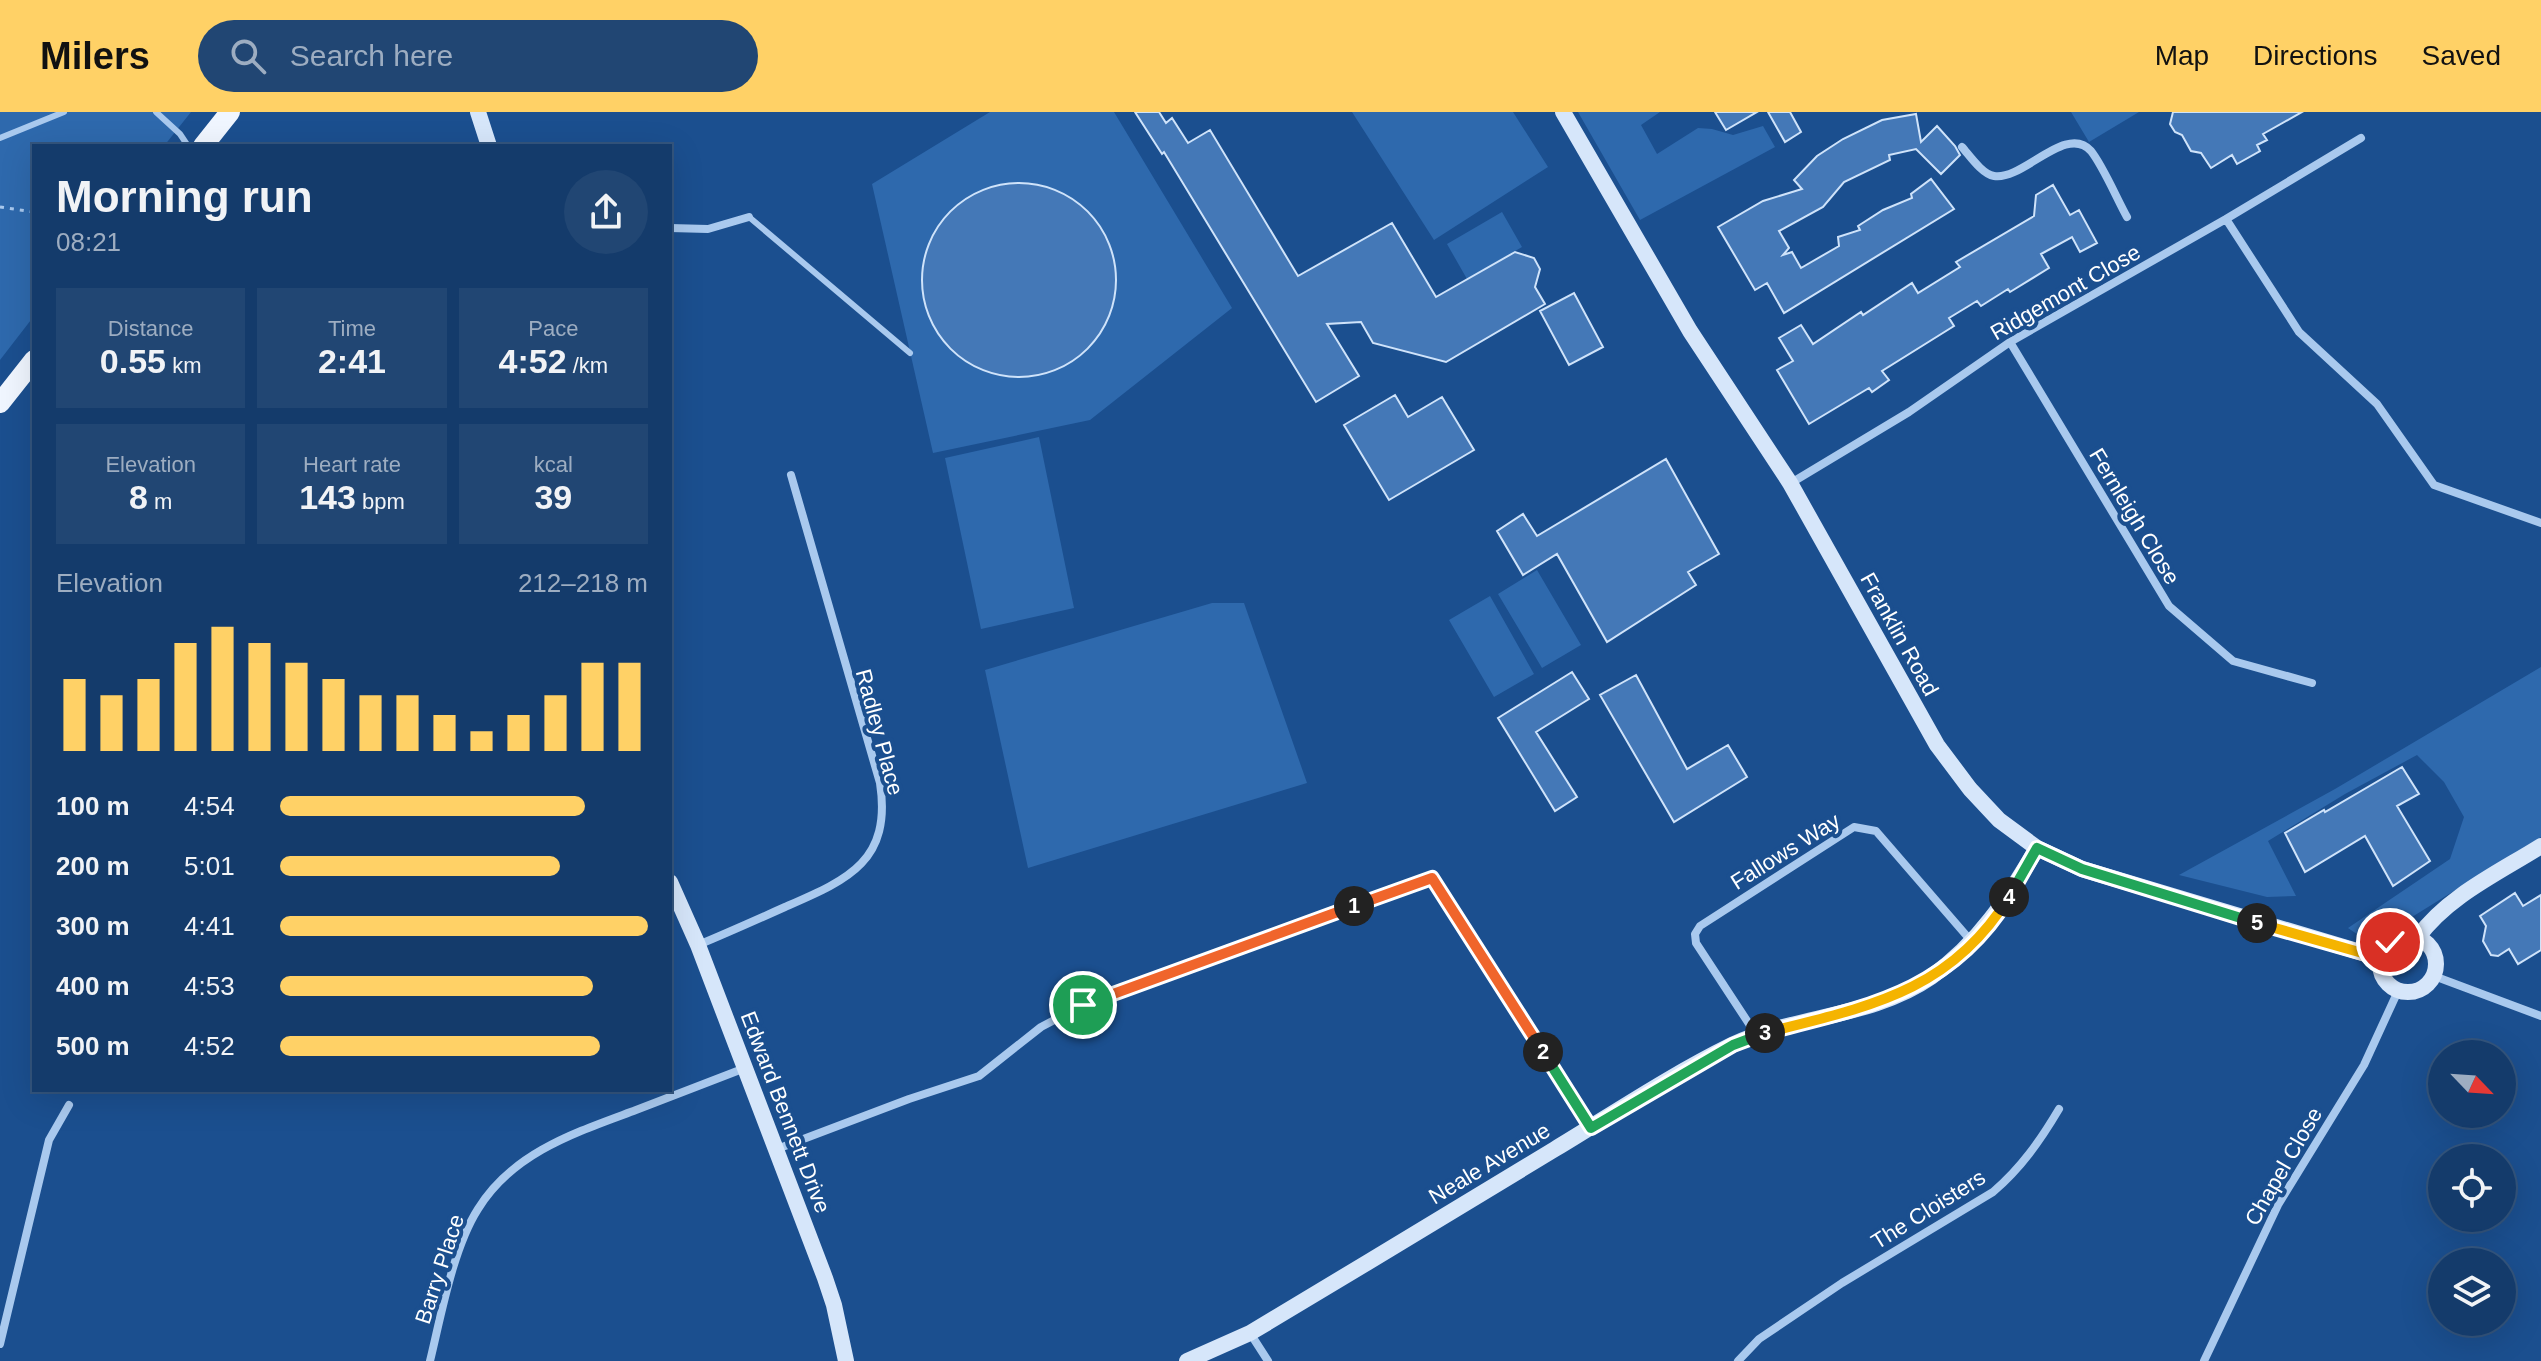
<!DOCTYPE html>
<html lang="en">
<head>
<meta charset="utf-8">
<style>
  :root { --surface:#143b6b; --page:#214673; --text:#f1f3f6; --muted:#9dadc1; --line:#33557e; --accent:#ffd166 }
  body { margin:0; font-family:Helvetica,sans-serif; background:var(--page); color:var(--text); height:100vh; display:flex; flex-direction:column; font-size:30px; white-space:nowrap }
  * { box-sizing:border-box; margin:0 }
  p { font-size:26px; color:var(--muted) }
  .icon { flex:none; width:44px; height:44px; fill:none; stroke:currentColor; stroke-width:2; stroke-linecap:round; stroke-linejoin:round }
  .map { position:relative; flex:1; overflow:hidden }
  .sheet { position:absolute; left:32px; top:32px; width:640px; height:948px; display:flex; flex-direction:column; background:var(--surface); border-radius:0px; box-shadow:0 8px 32px #0002,0 0 0 2px var(--line) }
  .sheet>* { flex:none }
  .needle { width:52px; rotate:115deg }
  .controls { position:absolute; left:2428px; top:928px; display:grid; gap:16px }
  .controls a { display:grid; place-items:center; width:88px; height:88px; border-radius:50%; background:var(--surface); box-shadow:0 8px 32px #0002,0 0 0 2px var(--line); font-size:40px }
  .pin { position:absolute; display:grid; place-items:center; width:68px; height:68px; color:#fff; margin:-34px; border:4px solid #fff; border-radius:50%; box-shadow:0 2px 8px #0007 }
  .km { position:absolute; width:40px; height:40px; margin:-20px; border-radius:50%; background:#222; color:#fff; font-size:22px; line-height:40px; text-align:center }
  .round { display:grid; place-items:center; flex:none; width:84px; height:84px; border-radius:42px; background:var(--page) }
  .head { display:flex; align-items:center; justify-content:space-between; height:136px; padding:0 24px }
  h1 { font-size:44px; font-weight:600; line-height:60px }
  .figures { display:grid; grid-template-columns:repeat(3,1fr); gap:12px; height:136px; padding:8px 24px }
  .figures div { display:grid; align-content:center; border-radius:0px; background:var(--page); text-align:center }
  .figures b { font-size:34px; font-weight:600 }
  .figures small { font-size:22px; font-weight:400 }
  .figures p { font-size:22px }
  .chart { height:224px; padding:16px 24px }
  .chart p { display:flex; justify-content:space-between }
  .chart svg { width:100%; height:144px; margin-top:8px; stroke:var(--accent); stroke-width:6 }
  ul { padding:0 24px; list-style:none; font-size:26px }
  li { display:grid; grid-template-columns:128px 96px 1fr; align-items:center; height:60px }
  li i { height:20px; border-radius:10px; background:var(--accent) }
  header { display:flex; align-items:center; gap:48px; box-sizing:border-box; height:112px; padding:0 40px; background:var(--accent); color:#111 }
  header strong { font-size:38px }
  nav { display:flex; gap:44px; margin-inline-start:auto; font-size:28px }
  .search { width:560px; height:72px; background:var(--page); display:flex; align-items:center; gap:20px; box-sizing:border-box; padding:0 28px; border-radius:44px; color:var(--muted); font-size:30px }
  .map>svg:first-child { display:block }
  .green { fill:#2e69ad }
  .building { fill:#4478b7; stroke:#cfe3fa; stroke-width:2 }
  .lines { fill:none; stroke-linecap:round; stroke-linejoin:round }
  .path { stroke:#a9c9ee; stroke-width:3; stroke-dasharray:4 6; stroke-linecap:butt }
  .lane { stroke:#a9c9ee; stroke-width:6 }
  .street { stroke:#a9c9ee; stroke-width:8 }
  .secondary { stroke:#d6e6fa; stroke-width:16 }
  .primary { stroke:#f0f6ff; stroke-width:20 }
  .split-1-casing { stroke:#fff; stroke-width:16 }
  .split-2-casing { stroke:#fff; stroke-width:16 }
  .split-3-casing { stroke:#fff; stroke-width:16 }
  .split-4-casing { stroke:#fff; stroke-width:16 }
  .split-5-casing { stroke:#fff; stroke-width:16 }
  .split-6-casing { stroke:#fff; stroke-width:16 }
  .split-1 { stroke:#f0652b; stroke-width:10 }
  .split-2 { stroke:#f0652b; stroke-width:10 }
  .split-3 { stroke:#22a559; stroke-width:10 }
  .split-4 { stroke:#f5b400; stroke-width:10 }
  .split-5 { stroke:#22a559; stroke-width:10 }
  .split-6 { stroke:#f5b400; stroke-width:10 }
  .labels { text-anchor:middle; stroke-width:8; stroke-linejoin:round; paint-order:stroke }
  .street-label { font-size:22px; fill:#fff; stroke:#1b4f8f }
</style>
</head>
<body>
<header>
<strong>Milers</strong>
<div class="search"><svg class="icon" aria-label="search" viewBox="0 0 24 24"><circle cx="10" cy="10" r="6"/><path d="M15 15l6 6"/></svg>Search here</div>
<nav><a>Map</a><a>Directions</a><a>Saved</a></nav>
</header>
<div class="map">
<svg width="2541" height="1249" viewBox="0 0 2541 1249">
  <rect width="100%" height="100%" fill="#1b4f8f"/>
  <!-- green -->
  <path class="green" d="M0 0H191L164 34H34V204L0 248Z
    M990 0H1114L1232 196 1090 308 933 341 872 72Z
    M1352 0H1513L1548 55 1434 128Z
    M1578 0H1660L1641 13 1657 42 1698 16 1712 17 1733 23 1763 14 1775 35 1640 108Z
    M2071 0H2139L2089 30Z
    M1502 100 1522 135 1467 167 1447 132Z
    M1039 325 1074 496 981 517 945 346Z
    M1537 458 1581 533 1542 556 1498 482Z
    M1490 484 1534 562 1494 585 1449 508Z
    M1212 491H1244L1307 671 1028 756 985 558Z
    M2541 555V725L2370 831 2348 816 2450 747 2464 705 2444 670 2417 643 2345 682 2268 729 2296 784 2267 785 2179 763 2335 677Z"/>
  <!-- building -->
  <path class="building" d="M1135 0H1159L1166 11 1172 6 1188 31 1210 18 1298 164 1392 111 1436 185 1515 140 1534 146 1540 157 1535 175 1545 192 1446 250 1373 231 1361 210 1327 212 1359 264 1316 290 1164 40 1162 42Z
    M1715 0H1757L1726 18Z
    M1768 0H1790L1801 20 1785 30Z
    M2173 0H2302L2263 22 2267 28 2257 33 2260 39 2237 52 2232 43 2211 56 2201 41 2191 39 2182 23 2175 20 2170 12Z
    M1916 2 1921 30 1937 14 1955 34 1960 43 1941 62 1916 37 1889 43 1890 48 1844 70 1823 95 1779 119 1789 136 1783 143 1792 140 1801 156 1839 134 1838 125 1860 118 1858 114 1883 98 1912 86 1911 82 1931 67 1954 97 1784 201 1767 171 1755 178 1718 115 1763 89 1802 77 1794 68 1817 44 1843 27 1882 8Z
    M922 168a97 97 0 1 1 194 0a97 97 0 1 1-194 0Z
    M2053 73 2070 103 2079 98 2097 131 2080 140 2072 125 2041 142 2049 156 2010 180 2008 177 1981 194 1977 189 1949 206 1954 214 1882 259 1889 268 1872 280 1869 276 1809 312 1777 258 1793 249 1779 226 1801 213 1813 232 1861 200 1863 203 1912 171 1918 181 1960 155 1956 150 2034 104 2036 83Z
    M1574 181 1603 235 1569 253 1540 199Z
    M1395 283 1408 305 1442 285 1474 338 1389 388 1344 313Z
    M1666 347 1719 442 1688 460 1696 473 1607 530 1557 442 1523 463 1497 419 1523 402 1537 424Z
    M1572 560 1589 587 1536 620 1577 685 1555 699 1498 606Z
    M1636 563 1687 657 1728 633 1747 665 1674 710 1600 583Z
    M2402 655 2419 682 2397 694 2430 749 2393 774 2365 724 2305 760 2285 721 2324 698 2325 700Z
    M2515 781 2523 794 2541 783V838L2518 852 2509 837 2498 844 2491 843 2483 829 2486 814 2480 804Z"/>
  <g class="lines">
    <!-- path -->
    <path class="path" d="M0 95 34 100"/>
    <!-- lane -->
    <path class="lane" d="M156 0 180 22 188 34
      M0 26 64 0
      M749 105 910 241"/>
    <!-- street -->
    <path class="street" d="M1962 35C1970 44 1982 62 1994 64 2023 69 2066 11 2091 39 2103 54 2117 87 2127 105
      M2226 107 2299 220 2377 292 2434 373 2541 411
      M670 116 708 117 749 105
      M2010 230 2169 494 2233 549 2312 571
      M1791 371 1909 300 2010 230 2226 107 2361 26
      M698 833C727 821 756 808 785 795 847 768 892 750 880 671L791 363
      M2434 864 2541 904
      M1757 924 1696 831 1695 822 1700 814 1854 715 1876 719 1972 830
      M777 1037 909 987 979 964 1041 915 1083 893 1432 766 1591 1016
      M1250 1221 1268 1249
      M0 1232 49 1028 69 993
      M430 1249C441 1204 453 1136 478 1097 513 1040 577 1020 636 998 672 984 709 970 745 956
      M1738 1249 1759 1227 1842 1171 1993 1080C2021 1056 2040 1029 2059 997
      M2204 1249 2278 1093 2364 953 2398 879"/>
    <!-- secondary -->
    <path class="secondary" d="M478 0 489 34
      M1563 0 1690 219 1790 371 1937 633 1970 677 1999 708 2037 736 2082 757 2380 846
      M670 770 698 833 825 1166 834 1193 846 1249
      M2380 852a28 28 0 1 1 56 0a28 28 0 1 1-56 0Z
      M2418 825C2448 784 2498 761 2541 734
      M1187 1249 1250 1221C1352 1160 1453 1099 1555 1037 1613 1002 1671 963 1732 933 1795 903 1872 906 1931 865 1979 831 2008 786 2037 736"/>
    <!-- primary -->
    <path class="primary" d="M203 34 230 0
      M0 291 34 248"/>
  </g>
  <g class="lines">
    <!-- split-1 casing -->
    <g class="split-1-casing">
      <path id="split-1" d="M1083 893 1354 794"/>
    </g>
    <!-- split-2 casing -->
    <g class="split-2-casing">
      <path id="split-2" d="M1354 794 1432 766 1543 940"/>
    </g>
    <!-- split-3 casing -->
    <g class="split-3-casing">
      <path id="split-3" d="M1543 940 1591 1016 1733 933 1765 921"/>
    </g>
    <!-- split-4 casing -->
    <g class="split-4-casing">
      <path id="split-4" d="M1765 921C1866 895 1950 881 2009 785"/>
    </g>
    <!-- split-5 casing -->
    <g class="split-5-casing">
      <path id="split-5" d="M2009 785 2037 736 2082 757 2257 811"/>
    </g>
    <!-- split-6 casing -->
    <g class="split-6-casing">
      <path id="split-6" d="M2257 811 2380 846 2390 830"/>
    </g>
    <!-- split-1 -->
    <use href="#split-1" class="split-1"/>
    <!-- split-2 -->
    <use href="#split-2" class="split-2"/>
    <!-- split-3 -->
    <use href="#split-3" class="split-3"/>
    <!-- split-4 -->
    <use href="#split-4" class="split-4"/>
    <!-- split-5 -->
    <use href="#split-5" class="split-5"/>
    <!-- split-6 -->
    <use href="#split-6" class="split-6"/>
  </g>
  <g class="labels">
    <!-- street labels -->
    <g class="street-label">
      <text transform="translate(2065 180) rotate(-30)" y="8">Ridgemont Close</text>
      <text transform="translate(2135 404) rotate(59)" y="8">Fernleigh Close</text>
      <text transform="translate(1900 522) rotate(61)" y="8">Franklin Road</text>
      <text transform="translate(880 620) rotate(75)" y="8">Radley Place</text>
      <text transform="translate(1785 739) rotate(-32)" y="8">Fallows Way</text>
      <text transform="translate(786 1000) rotate(69)" y="8">Edward Bennett Drive</text>
      <text transform="translate(1489 1051) rotate(-31)" y="8">Neale Avenue</text>
      <text transform="translate(2283 1054) rotate(-60)" y="8">Chapel Close</text>
      <text transform="translate(1928 1097) rotate(-32)" y="8">The Cloisters</text>
      <text transform="translate(439 1157) rotate(-72)" y="8">Barry Place</text>
    </g>
  </g>
</svg>
<div class="controls">
<a><svg class="needle" viewBox="-14 -14 28 28"><path d="M0-13l5 13h-10z" fill="#e53935"/><path d="M0 13l5-13h-10z" fill="#9dadc1"/></svg></a>
<a><svg class="icon" aria-label="locate" viewBox="0 0 24 24"><circle cx="12" cy="12" r="6"/><path d="M12 2v4M12 18v4M2 12h4M18 12h4"/></svg></a>
<a><svg class="icon" aria-label="layers" viewBox="0 0 24 24"><path d="M12 4l9 5-9 5-9-5zM3 14l9 5 9-5"/></svg></a>
</div>
<div class="pin" style="left:1083px;top:893px;background:#1e9e55"><svg class="icon" aria-label="arrive" viewBox="0 0 24 24"><path d="M6 21V4h12l-3 4 3 4H6"/></svg></div>
<div class="pin" style="left:2390px;top:830px;background:#d93025"><svg class="icon" aria-label="check" viewBox="0 0 24 24"><path d="M5 12l5 5 9-10"/></svg></div>
<b class="km" style="left:1354px;top:794px">1</b>
<b class="km" style="left:1543px;top:940px">2</b>
<b class="km" style="left:1765px;top:921px">3</b>
<b class="km" style="left:2009px;top:785px">4</b>
<b class="km" style="left:2257px;top:811px">5</b>
<section class="sheet">
<div class="head"><div><h1>Morning run</h1><p>08:21</p></div><a class="round"><svg class="icon" aria-label="share" viewBox="0 0 24 24"><path d="M12 15V3M7 8l5-5 5 5M5 13v7h14v-7"/></svg></a></div>
<div class="figures">
<div><p>Distance</p><b>0.55<small> km</small></b></div>
<div><p>Time</p><b>2:41</b></div>
<div><p>Pace</p><b>4:52<small> /km</small></b></div>
</div>
<div class="figures">
<div><p>Elevation</p><b>8<small> m</small></b></div>
<div><p>Heart rate</p><b>143<small> bpm</small></b></div>
<div><p>kcal</p><b>39</b></div>
</div>
<div class="chart"><p><span>Elevation</span>212–218 m</p>
<svg viewBox="0 0 160 44" preserveAspectRatio="none"><path d="M5 44V22M15 44V27M25 44V22M35 44V11M45 44V6M55 44V11M65 44V17M75 44V22M85 44V27M95 44V27M105 44V33M115 44V38M125 44V33M135 44V27M145 44V17M155 44V17"/></svg>
</div>
<ul>
<li><b>100 m</b>4:54<i style="width:83%"></i></li>
<li><b>200 m</b>5:01<i style="width:76%"></i></li>
<li><b>300 m</b>4:41<i style="width:100%"></i></li>
<li><b>400 m</b>4:53<i style="width:85%"></i></li>
<li><b>500 m</b>4:52<i style="width:87%"></i></li>
</ul>
</section>
</div>
</body>
</html>
